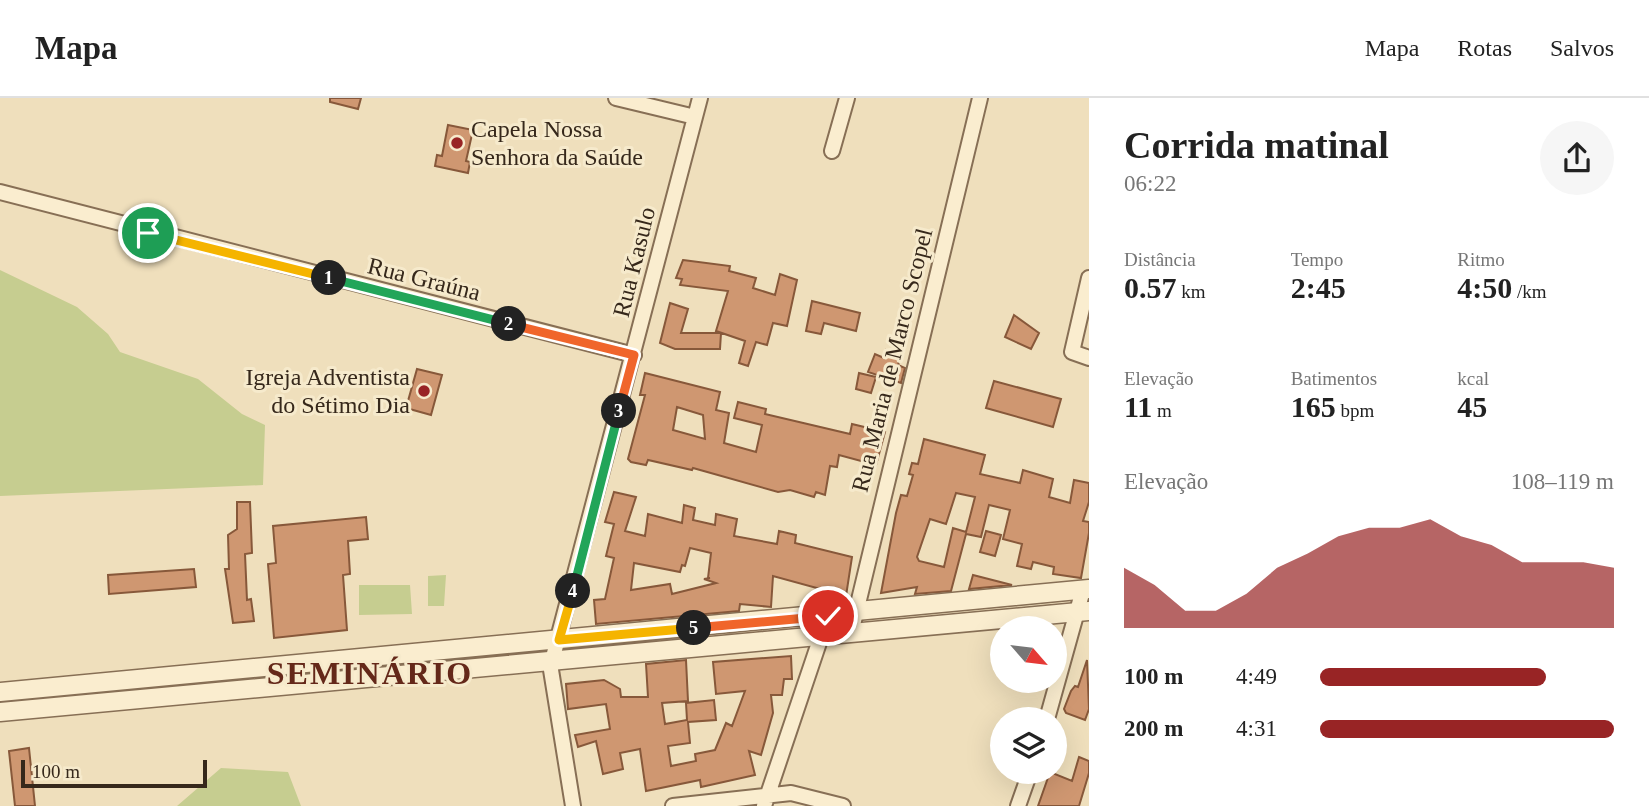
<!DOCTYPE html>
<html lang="pt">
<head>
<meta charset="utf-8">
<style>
  :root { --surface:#fff; --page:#f6f6f6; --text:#222; --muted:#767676; --line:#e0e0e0; --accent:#982425 }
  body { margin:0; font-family:"Times New Roman",serif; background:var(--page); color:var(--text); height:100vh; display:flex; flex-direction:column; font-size:26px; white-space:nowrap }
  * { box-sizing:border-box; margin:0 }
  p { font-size:23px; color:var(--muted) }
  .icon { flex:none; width:38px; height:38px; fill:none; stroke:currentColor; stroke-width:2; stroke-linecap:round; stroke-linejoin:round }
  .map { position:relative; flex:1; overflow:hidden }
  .drawer { display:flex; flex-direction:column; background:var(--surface); width:560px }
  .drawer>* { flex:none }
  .needle { width:46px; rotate:118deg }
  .buttons { position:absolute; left:990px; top:518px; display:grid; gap:14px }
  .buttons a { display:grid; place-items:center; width:77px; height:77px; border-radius:50%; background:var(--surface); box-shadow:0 7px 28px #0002; font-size:35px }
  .scale { position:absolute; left:21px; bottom:18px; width:186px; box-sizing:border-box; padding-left:7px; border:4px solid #36281b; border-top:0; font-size:19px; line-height:24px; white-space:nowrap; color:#36281b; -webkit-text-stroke:5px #f6eacc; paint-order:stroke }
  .pin { position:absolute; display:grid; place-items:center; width:60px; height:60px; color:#fff; margin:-30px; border:4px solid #fff; border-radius:50%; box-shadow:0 2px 7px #0007 }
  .km { position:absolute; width:35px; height:35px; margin:-18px; border-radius:50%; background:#222; color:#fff; font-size:19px; line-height:35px; text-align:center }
  .round { display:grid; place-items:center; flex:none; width:74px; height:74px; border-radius:37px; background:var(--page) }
  .headline { display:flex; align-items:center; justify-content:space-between; height:119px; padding:0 35px }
  h1 { font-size:38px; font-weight:700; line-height:52px }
  .metrics { display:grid; grid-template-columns:repeat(3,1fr); gap:10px; height:119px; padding:7px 35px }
  .metrics div { display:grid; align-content:center }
  .metrics b { font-size:30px; font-weight:700 }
  .metrics small { font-size:19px; font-weight:400 }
  .metrics p { font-size:19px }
  .chart { height:196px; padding:14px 35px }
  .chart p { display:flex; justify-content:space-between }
  .chart svg { width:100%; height:126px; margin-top:7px; fill:var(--accent); opacity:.7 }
  ul { padding:0 35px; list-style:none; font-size:23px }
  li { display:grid; grid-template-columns:112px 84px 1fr; align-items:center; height:52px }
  li i { height:18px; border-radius:9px; background:var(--accent) }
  header { display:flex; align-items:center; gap:42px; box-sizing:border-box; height:98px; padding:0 35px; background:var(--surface); border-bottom:2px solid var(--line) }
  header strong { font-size:33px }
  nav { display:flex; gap:38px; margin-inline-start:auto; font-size:24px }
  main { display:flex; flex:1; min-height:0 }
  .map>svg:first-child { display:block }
  .green { fill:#c6cd90 }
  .building { fill:#cf9771; stroke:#87583a; stroke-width:2; fill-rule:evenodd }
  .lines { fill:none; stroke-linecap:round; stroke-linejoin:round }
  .minor-casing { stroke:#876f55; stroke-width:18 }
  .tertiary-casing { stroke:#876f55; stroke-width:21 }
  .minor { stroke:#faedcf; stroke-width:14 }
  .tertiary { stroke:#faedcf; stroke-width:18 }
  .split-1-casing { stroke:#fff; stroke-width:14 }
  .split-2-casing { stroke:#fff; stroke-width:14 }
  .split-3-casing { stroke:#fff; stroke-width:14 }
  .split-4-casing { stroke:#fff; stroke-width:14 }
  .split-5-casing { stroke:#fff; stroke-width:14 }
  .split-6-casing { stroke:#fff; stroke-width:14 }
  .split-1 { stroke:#f5b400; stroke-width:9 }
  .split-2 { stroke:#22a559; stroke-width:9 }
  .split-3 { stroke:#f0652b; stroke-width:9 }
  .split-4 { stroke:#22a559; stroke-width:9 }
  .split-5 { stroke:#f5b400; stroke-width:9 }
  .split-6 { stroke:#f0652b; stroke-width:9 }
  .poi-dot { fill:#982425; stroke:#f6eacc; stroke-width:2.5 }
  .labels { text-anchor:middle; stroke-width:6; stroke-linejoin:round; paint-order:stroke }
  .poi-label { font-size:24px; fill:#36281b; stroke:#f6eacc; text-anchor:start }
  .street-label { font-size:24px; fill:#36281b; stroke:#f6eacc }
  .district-label { font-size:32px; font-weight:bold; letter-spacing:2px; fill:#642819; stroke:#f6eacc }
</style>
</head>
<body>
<header>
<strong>Mapa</strong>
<nav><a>Mapa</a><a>Rotas</a><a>Salvos</a></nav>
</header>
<main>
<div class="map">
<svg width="1089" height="708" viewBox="0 0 1089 708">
  <rect width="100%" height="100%" fill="#efdfbc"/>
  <!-- green -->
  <path class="green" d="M0 172 77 209 108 236 120 254 198 281 242 316 265 327 263 387 0 398Z
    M446 477 444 508H428V478Z
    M359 487H410L412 516 359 517Z
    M221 670 288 674 301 708H177Z"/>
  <!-- building -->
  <path class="building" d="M330 0H361L358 11 330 4Z
    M448 27 473 32 466 63 470 64 468 75 435 68 437 57 442 58Z
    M683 162 730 168 729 173 756 180 753 190 775 197 780 176 797 182 787 228 773 225 767 247 756 244 748 268 739 265 745 243 716 233 728 193 680 187 682 181 676 180Z
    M812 203 860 215 856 233 824 225 821 236 806 233Z
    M670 205 688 211 681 235H721L720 251H675L660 245Z
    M1014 217 1039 235 1031 251 1005 239Z
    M886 252 901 257 898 267 905 270 901 285 868 274 875 256 884 260Z
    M417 271 442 277 431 317 406 310Z
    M645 275 720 294 716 312 729 315 724 345 756 354 762 327 734 320 738 304 766 311 765 316 850 336 852 326 885 334 876 367 839 357 837 369 830 368 825 397 816 394 814 399 790 392 778 394 693 370 692 372 648 362 646 367 631 364 628 361 645 297H640ZM677 309 703 317 705 341 673 332Z
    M859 275 876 279 871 295 856 291Z
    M994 283 1061 301 1053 329 986 310Z
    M924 341 985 357 980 376 1020 385 1023 372 1053 381 1049 399 1070 405 1074 382 1089 385V404L1083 423 1089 424V435L1081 480 1053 476 1054 469 1033 464 1031 471 1017 468 1022 446 1003 441 1010 412 989 407 981 439 966 436 951 493 915 496 917 489 881 495 896 415 901 397 907 398 913 377 909 376 912 365 918 366ZM956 395 975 399 966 434 953 430 944 469 919 463 917 459 930 421 946 426Z
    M614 394 636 399 625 433 645 438 648 416 682 425 684 407 695 410 693 422 715 427 716 416 737 421 734 438 777 446 779 433 796 437 795 445 852 459 846 498 773 478 771 509 740 506 739 513 596 526 594 502 605 501 614 460 606 458 614 426 605 424ZM690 450 711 455 708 480H710L704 481 716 485 672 496 670 486 631 492 634 465 680 474 682 467 685 468Z
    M237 404H250L252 455 245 456 247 502 251 501 254 523 233 525 225 471H229L228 437 237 431Z
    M366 419 368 441 348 443 350 476 343 477 347 532 274 540 268 466 276 465 273 428Z
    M986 433 1001 437 995 458 980 454Z
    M194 471 196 489 109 496 108 477Z
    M973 477 1012 487 969 491Z
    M791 558 792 581H784L782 597H771L773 615 761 657 749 653 755 677 701 689 700 682 646 693 640 651 620 655 623 671 603 676 596 643 578 649 575 637 610 631 606 606 568 611 566 586 604 582 620 591 621 599H648L646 566 686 562 688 603 662 605 665 626 687 622 686 605 714 602 716 622 688 624 690 645 668 648 671 668 696 663 695 656 715 652 726 625 732 628 745 593 716 596 713 564Z
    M1087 562 1089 611 1085 622 1066 615 1064 611 1071 593 1075 588 1078 589Z
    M29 650 35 708H15L9 653Z
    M1079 659 1089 663V675L1079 708H1038L1050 674 1072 683Z"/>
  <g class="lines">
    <!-- minor casing -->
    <g class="minor-casing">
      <path id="minor" d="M616 0 695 19
        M832 53 847 0
        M0 94 634 257
        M1089 180 1072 254 1089 260
        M851 535 980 0
        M1047 621 1083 492
        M573 708 551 572 552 563 700 0
        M673 708 791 695 843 708
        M764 708 828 518
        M1018 708 1030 674"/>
    </g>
    <!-- tertiary casing -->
    <g class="tertiary-casing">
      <path id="tertiary" d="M0 594 1089 491
        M0 614 1089 513"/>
    </g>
    <!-- minor -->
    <use href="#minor" class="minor"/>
    <!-- tertiary -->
    <use href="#tertiary" class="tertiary"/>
  </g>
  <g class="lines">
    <!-- split-1 casing -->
    <g class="split-1-casing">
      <path id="split-1" d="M148 135 329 180"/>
    </g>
    <!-- split-2 casing -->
    <g class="split-2-casing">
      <path id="split-2" d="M329 180 509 226"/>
    </g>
    <!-- split-3 casing -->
    <g class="split-3-casing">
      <path id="split-3" d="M509 226 634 257 619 313"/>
    </g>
    <!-- split-4 casing -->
    <g class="split-4-casing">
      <path id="split-4" d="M573 493 619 313"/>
    </g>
    <!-- split-5 casing -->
    <g class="split-5-casing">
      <path id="split-5" d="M573 493 559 542 694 530"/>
    </g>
    <!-- split-6 casing -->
    <g class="split-6-casing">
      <path id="split-6" d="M694 530 828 518"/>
    </g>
    <!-- split-1 -->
    <use href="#split-1" class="split-1"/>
    <!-- split-2 -->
    <use href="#split-2" class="split-2"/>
    <!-- split-3 -->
    <use href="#split-3" class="split-3"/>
    <!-- split-4 -->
    <use href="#split-4" class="split-4"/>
    <!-- split-5 -->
    <use href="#split-5" class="split-5"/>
    <!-- split-6 -->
    <use href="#split-6" class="split-6"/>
  </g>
  <!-- markers -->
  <g class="poi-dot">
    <circle cx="457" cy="45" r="7"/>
    <circle cx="424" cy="293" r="7"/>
  </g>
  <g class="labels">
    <!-- poi labels -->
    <g class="poi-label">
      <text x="471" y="39">Capela Nossa<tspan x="471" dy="28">Senhora da Saúde</tspan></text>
      <text x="410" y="287" text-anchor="end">Igreja Adventista<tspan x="410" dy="28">do Sétimo Dia</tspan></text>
    </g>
    <!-- street labels -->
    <g class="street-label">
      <text transform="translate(634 164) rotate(-76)" y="8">Rua Kasulo</text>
      <text transform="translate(424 181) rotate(14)" y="8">Rua Graúna</text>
      <text transform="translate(892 262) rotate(-76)" y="8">Rua Maria de Marco Scopel</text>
    </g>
    <!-- district labels -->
    <g class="district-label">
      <text x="370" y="586">SEMINÁRIO</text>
    </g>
  </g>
</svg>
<div class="buttons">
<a><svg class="needle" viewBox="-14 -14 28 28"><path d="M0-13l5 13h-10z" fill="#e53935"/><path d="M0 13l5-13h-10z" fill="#767676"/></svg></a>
<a><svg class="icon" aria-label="layers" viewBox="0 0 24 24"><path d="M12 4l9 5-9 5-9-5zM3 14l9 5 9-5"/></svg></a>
</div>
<div class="scale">100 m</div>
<div class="pin" style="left:148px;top:135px;background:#1e9e55"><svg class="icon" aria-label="arrive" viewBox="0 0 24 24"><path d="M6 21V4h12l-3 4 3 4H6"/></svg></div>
<div class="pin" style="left:828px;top:518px;background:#d93025"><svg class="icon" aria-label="check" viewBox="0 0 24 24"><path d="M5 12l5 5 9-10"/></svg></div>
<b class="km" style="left:329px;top:180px">1</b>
<b class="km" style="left:509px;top:226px">2</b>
<b class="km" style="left:619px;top:313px">3</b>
<b class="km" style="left:573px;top:493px">4</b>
<b class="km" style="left:694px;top:530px">5</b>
</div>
<section class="drawer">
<div class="headline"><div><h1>Corrida matinal</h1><p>06:22</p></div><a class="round"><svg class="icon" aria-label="share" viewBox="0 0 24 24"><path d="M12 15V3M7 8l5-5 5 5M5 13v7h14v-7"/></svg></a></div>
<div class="metrics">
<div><p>Distância</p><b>0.57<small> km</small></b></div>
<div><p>Tempo</p><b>2:45</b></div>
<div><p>Ritmo</p><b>4:50<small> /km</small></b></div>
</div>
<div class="metrics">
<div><p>Elevação</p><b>11<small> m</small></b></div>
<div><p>Batimentos</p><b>165<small> bpm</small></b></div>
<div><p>kcal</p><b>45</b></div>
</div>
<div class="chart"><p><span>Elevação</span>108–119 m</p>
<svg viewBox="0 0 160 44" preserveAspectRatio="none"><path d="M0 44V23L10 29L20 38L30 38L40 32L50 23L60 18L70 12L80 9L90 9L100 6L110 12L120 15L130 21L140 21L150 21L160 23V44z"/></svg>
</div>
<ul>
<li><b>100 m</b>4:49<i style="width:77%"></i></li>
<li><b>200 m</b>4:31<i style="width:100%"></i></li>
</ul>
</section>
</main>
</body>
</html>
